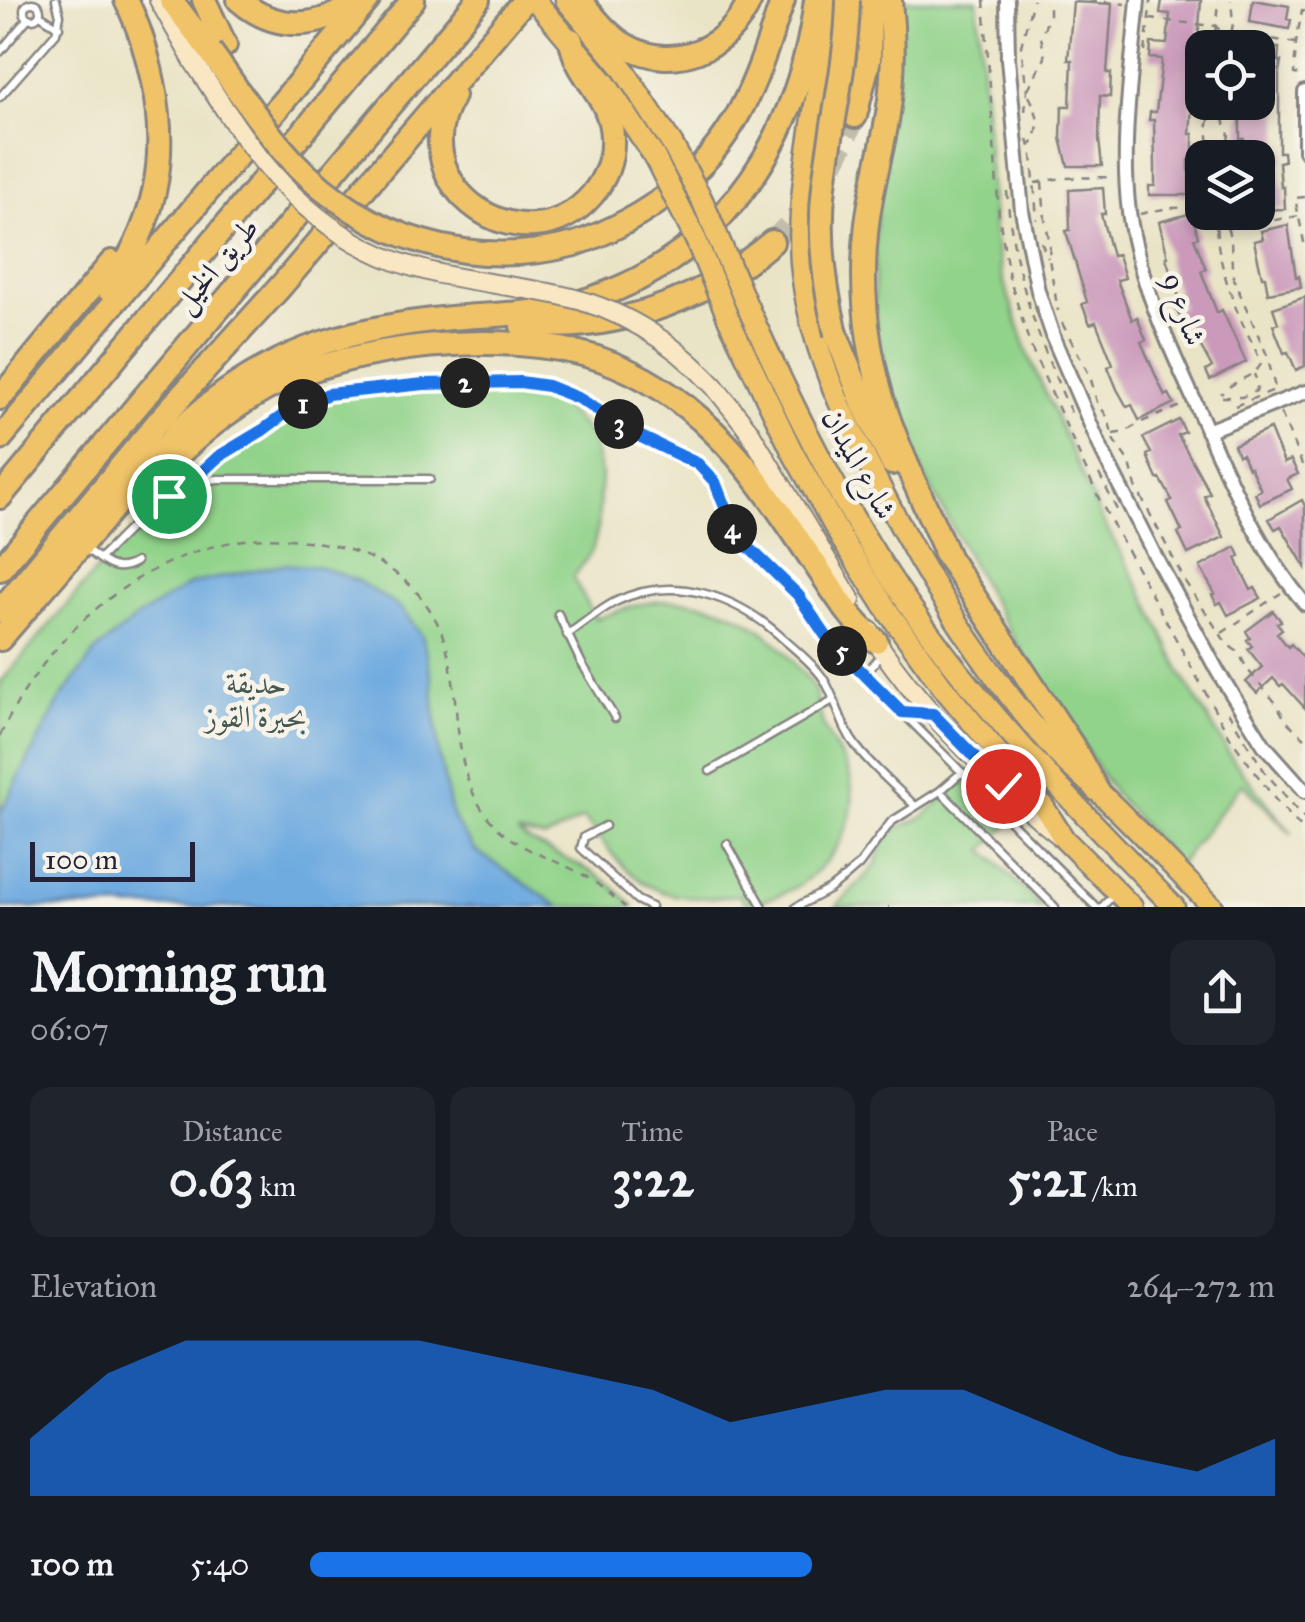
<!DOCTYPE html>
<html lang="en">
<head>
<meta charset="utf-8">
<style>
  :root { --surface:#171b24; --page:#20242c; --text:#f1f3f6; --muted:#9ea1a6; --accent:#1a73e8 }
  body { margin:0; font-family:"IM FELL Great Primer",Amiri,serif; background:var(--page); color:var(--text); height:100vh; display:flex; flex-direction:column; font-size:38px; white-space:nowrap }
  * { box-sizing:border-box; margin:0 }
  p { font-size:32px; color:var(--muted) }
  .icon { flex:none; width:55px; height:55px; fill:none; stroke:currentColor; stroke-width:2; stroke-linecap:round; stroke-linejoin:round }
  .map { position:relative; height:907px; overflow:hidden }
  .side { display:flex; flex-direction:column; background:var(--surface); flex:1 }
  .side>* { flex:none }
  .controls { position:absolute; left:1185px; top:30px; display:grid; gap:20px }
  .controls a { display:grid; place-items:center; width:90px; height:90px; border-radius:20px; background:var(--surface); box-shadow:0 5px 15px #0003; font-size:50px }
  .scale { position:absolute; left:30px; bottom:25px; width:165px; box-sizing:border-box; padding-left:10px; border:5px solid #22223b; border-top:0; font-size:28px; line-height:35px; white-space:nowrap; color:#22223b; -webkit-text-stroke:8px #f7f3e8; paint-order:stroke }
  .pin { position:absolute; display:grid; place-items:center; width:85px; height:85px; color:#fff; margin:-42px; border:5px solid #fff; border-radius:50%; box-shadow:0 2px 10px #0007 }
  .km { position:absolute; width:50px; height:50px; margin:-25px; border-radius:50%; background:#222; color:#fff; font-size:28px; line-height:50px; text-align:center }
  .round { display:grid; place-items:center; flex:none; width:105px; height:105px; border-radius:20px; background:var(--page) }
  .headline { display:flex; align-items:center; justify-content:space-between; height:170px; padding:0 30px }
  h1 { font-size:55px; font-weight:700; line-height:75px }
  .metrics { display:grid; grid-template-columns:repeat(3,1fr); gap:15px; height:170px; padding:10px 30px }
  .metrics div { display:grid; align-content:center; border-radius:20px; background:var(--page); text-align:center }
  .metrics b { font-size:50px; font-weight:700 }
  .metrics small { font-size:28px; font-weight:400 }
  .metrics p { font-size:28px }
  .chart { height:280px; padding:20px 30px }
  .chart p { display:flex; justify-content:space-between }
  .chart svg { width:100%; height:180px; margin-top:10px; fill:var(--accent); opacity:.7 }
  ul { padding:0 30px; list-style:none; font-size:32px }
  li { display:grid; grid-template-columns:160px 120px 1fr; align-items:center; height:75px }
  li i { height:25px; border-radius:12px; background:var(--accent) }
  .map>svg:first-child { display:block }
  .green { fill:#92d38b; stroke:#5a7a63; stroke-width:2.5 }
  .water { fill:#6fabe0; stroke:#48668e; stroke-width:2.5 }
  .building { fill:#cb9abb }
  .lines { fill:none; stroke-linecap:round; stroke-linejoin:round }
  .motorway-tunnel { stroke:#c2bdab; stroke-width:22; stroke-dasharray:22 11; stroke-linecap:butt }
  .service-casing { stroke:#868381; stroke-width:11 }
  .minor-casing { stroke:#868381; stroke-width:18 }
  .secondary-casing { stroke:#868381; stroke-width:22 }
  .primary-casing { stroke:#868381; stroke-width:25 }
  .motorway-casing { stroke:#868381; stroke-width:28 }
  .path { stroke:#868381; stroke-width:2.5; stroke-dasharray:8 8; stroke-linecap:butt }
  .service { stroke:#fff; stroke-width:6 }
  .minor { stroke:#fff; stroke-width:12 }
  .secondary { stroke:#f9e7c3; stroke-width:18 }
  .primary { stroke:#f0c369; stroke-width:20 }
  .motorway { stroke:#f0c369; stroke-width:22 }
  .secondary-bridge-casing { stroke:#868381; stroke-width:22; stroke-linecap:butt }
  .primary-bridge-casing { stroke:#868381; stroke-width:25; stroke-linecap:butt }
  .motorway-bridge-casing { stroke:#868381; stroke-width:28; stroke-linecap:butt }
  .secondary-bridge { stroke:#f9e7c3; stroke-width:18 }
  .primary-bridge { stroke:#f0c369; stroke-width:20 }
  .motorway-bridge { stroke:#f0c369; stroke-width:22 }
  .route-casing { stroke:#fff; stroke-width:20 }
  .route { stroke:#1a73e8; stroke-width:12 }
  .labels { text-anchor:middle; stroke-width:9; stroke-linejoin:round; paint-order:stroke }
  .street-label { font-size:30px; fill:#22223b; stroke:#f7f3e8 }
  .park-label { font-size:30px; fill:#445753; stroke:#f7f3e8 }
</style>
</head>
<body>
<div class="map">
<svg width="1305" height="907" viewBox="0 0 1305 907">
  <rect width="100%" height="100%" fill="#f7f3e8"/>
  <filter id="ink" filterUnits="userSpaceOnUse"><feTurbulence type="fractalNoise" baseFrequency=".01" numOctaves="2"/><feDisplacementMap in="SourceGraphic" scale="20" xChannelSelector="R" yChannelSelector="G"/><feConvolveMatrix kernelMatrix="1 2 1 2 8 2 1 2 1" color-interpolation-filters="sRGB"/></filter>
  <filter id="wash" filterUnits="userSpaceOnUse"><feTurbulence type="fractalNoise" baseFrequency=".0048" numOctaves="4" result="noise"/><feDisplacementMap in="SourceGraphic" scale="40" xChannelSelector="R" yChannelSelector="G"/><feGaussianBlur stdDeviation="2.25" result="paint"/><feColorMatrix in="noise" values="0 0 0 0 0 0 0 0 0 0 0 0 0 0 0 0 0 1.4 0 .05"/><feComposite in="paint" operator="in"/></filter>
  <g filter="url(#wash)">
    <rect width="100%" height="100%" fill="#eae4c7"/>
    <!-- green -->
    <path class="green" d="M900 0H977L994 237 1002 277 1028 354 1101 518 1144 594 1184 679 1233 760 1293 835 1242 783 1179 865 1113 792 1079 738 1032 669 990 598 923 473 885 377 874 311 875 232Z
      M493 387 531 389 553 396 580 424 592 439 601 474 598 528 592 551 573 578 596 619C613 613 629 606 647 603 709 593 763 619 799 669 804 674 810 681 813 687 818 698 819 712 823 724 830 743 845 758 850 778 862 830 821 880 775 897 766 900 755 901 745 903L740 895C653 907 631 881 584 818L546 838 517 833C542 851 571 859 597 875 612 884 623 895 634 907H0V683L102 564 157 510 293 412 354 393Z
      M962 780 1008 825 984 850 1042 907H836L876 865 883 842 890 831 924 817Z"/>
    <!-- water -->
    <path class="water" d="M282 564 322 567 358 581 401 609 422 635 432 680 439 755 453 819 475 850 560 907H0V813L61 698 96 651 136 618 190 584Z"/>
    <g id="blocks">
      <!-- building -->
      <path class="building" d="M1162 0H1201L1198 41H1204L1198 92 1193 91 1190 134H1193V151L1202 150V160H1189V195H1149V186H1155V168L1154 120H1149L1150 112H1156L1162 59 1150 58 1151 43 1167 44 1170 14 1160 13Z
        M1253 0 1289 6 1287 19 1291 20 1289 29 1250 22Z
        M1073 2 1112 4 1107 73H1111L1110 97 1100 96 1099 140 1102 166H1068L1061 138 1062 106H1070L1072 60H1068Z
        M1258 47 1279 48 1278 61H1281L1279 72V152H1283L1284 161 1279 162 1281 187H1284L1285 209 1258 210V158H1245L1244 139H1240V114L1244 115 1243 102H1258Z
        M1103 188 1105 214H1101L1112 256 1118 255 1125 278 1117 280 1132 320 1137 317 1146 340 1141 342 1158 381 1165 396 1169 394 1174 403 1139 420 1132 405 1127 407 1117 389 1108 367 1113 364 1096 322 1090 324 1082 304 1087 302 1066 231 1070 230 1069 190Z
        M1192 213 1198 237 1194 238 1206 269 1201 271 1217 313 1222 310 1246 362 1210 380 1206 371 1212 367 1194 334 1189 336 1176 309 1182 306 1166 258 1168 257 1159 222Z
        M1288 225 1296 277 1299 276 1301 287 1268 293 1265 277H1262L1254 241 1263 239 1261 231Z
        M1305 297V366L1296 370 1288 352 1284 353 1276 333 1273 325 1278 323 1273 308Z
        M1179 420 1185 432 1178 435 1210 493 1204 496 1224 537 1188 554 1178 533 1182 531 1168 502 1172 500 1160 478 1157 479 1153 470 1147 455 1151 453 1143 438Z
        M1270 429 1284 463 1291 460 1298 474 1287 479 1292 489 1260 504 1255 493 1261 490 1250 467 1248 468 1242 454 1238 455 1234 445Z
        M1302 500 1305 506V567L1281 526 1275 529 1269 519Z
        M1236 547 1240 556 1236 558 1241 570 1251 590 1255 588 1261 598 1228 615 1221 602 1217 604 1212 595 1215 594 1200 567Z
        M1273 611 1281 621 1277 623 1282 629 1277 633 1288 647 1291 644 1305 660V708L1283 684 1280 686 1273 678 1257 693 1246 682 1262 667 1248 649 1252 646 1247 640 1250 638 1246 631Z"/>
    </g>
  </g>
  <g filter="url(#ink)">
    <use href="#blocks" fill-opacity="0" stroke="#868381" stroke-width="2.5"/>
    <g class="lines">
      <!-- motorway-tunnel -->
      <path class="motorway-tunnel" d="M772 242C810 206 836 165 855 116"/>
      <!-- service casing -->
      <g class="service-casing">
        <path id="service" d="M24 11a8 8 0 1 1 16 0a8 8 0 1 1-16 0Z
          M40 15 59 27
          M0 52 28 18
          M0 97 56 33 60 15 56 0
          M197 482 205 469 218 457 263 430 286 413 329 394 424 384 520 382 548 385 580 399 625 429 659 447 687 457 698 463 715 482 736 535 798 595 818 625 839 649 1096 907
          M86 549C104 561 114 575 136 562
          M100 558C134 525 167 484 218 479H430
          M558 614 581 662 615 718
          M567 635C583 624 600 609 617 601 674 574 735 596 779 635 793 648 812 662 823 678 837 699 840 726 856 746 873 768 896 787 915 806
          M865 674 883 653
          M710 771 833 700
          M940 791 1055 907
          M605 826 584 837 581 848 637 900 651 907
          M727 844 763 907
          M796 907 830 889 844 878 859 865 891 822 940 791 962 772
          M1102 907 1112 896"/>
      </g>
      <!-- minor casing -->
      <g class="minor-casing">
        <path id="minor" d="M1007 0 1008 59 1022 211 1038 291 1055 342 1103 453 1153 552 1218 672 1264 745 1305 791
          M1138 0C1132 70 1120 142 1129 212 1138 277 1166 339 1193 398 1225 470 1254 543 1305 604
          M1305 92V151
          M1207 431 1305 392"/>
      </g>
      <!-- secondary casing -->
      <g class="secondary-casing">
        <path id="secondary" d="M159 0 194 62
          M714 386 748 429 851 600
          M870 631C901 682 942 726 984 767 1008 791 1032 814 1059 835"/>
      </g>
      <!-- primary casing -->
      <g class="primary-casing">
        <path id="primary" d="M535 0 606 84 654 156
          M566 0 621 66 672 144
          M826 0C825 89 795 174 801 263 808 343 842 413 878 483 926 578 985 673 1057 753 1069 766 1083 777 1096 789 1136 827 1174 868 1213 907
          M748 308C799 421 855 534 930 634 1003 733 1089 819 1174 907
          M729 320 793 453 841 538 889 613 945 690 1043 806 1064 839 1132 907"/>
      </g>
      <!-- motorway casing -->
      <g class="motorway-casing">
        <path id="motorway" d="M171 0 210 51
          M204 0 225 45
          M239 0C274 31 321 31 357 0
          M579 0C593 15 606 34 625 45 672 73 730 49 750 0
          M890 0C894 38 894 76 888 114 882 154 869 193 866 234 860 294 868 356 887 414 904 464 929 512 950 561
          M453 96C399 186 525 273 592 195 605 179 613 159 612 138 611 94 576 78 571 40
          M855 116 869 59 870 0
          M575 244C644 220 707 175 741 109 759 75 770 37 783 0
          M109 290C155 224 169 161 153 82 147 53 139 26 126 0
          M522 326C540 325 558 326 576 325 650 319 716 289 772 242
          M836 334 864 406 892 463
          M0 398 112 262
          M0 439 368 0
          M165 468C195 437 228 410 266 389 351 344 508 328 600 359 643 374 682 400 714 432 754 470 784 519 815 564 834 592 850 620 876 641
          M0 497 413 0
          M944 551 1072 745 1096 789
          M0 569 478 0
          M0 611 157 423 281 286 525 0
          M0 639 183 427C262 353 345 328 451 318 486 315 522 315 556 308 710 275 798 150 816 0"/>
      </g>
      <!-- path -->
      <path class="path" d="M984 0 999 216 1009 277 1030 345 1100 501 1231 739 1274 798 1305 832
        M1089 0 1125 4
        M1305 11 1302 10 1296 43 1294 74 1305 75
        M1149 19 1215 26 1231 38H1265L1296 43
        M1214 48 1218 0
        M1229 48 1233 23 1231 0
        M1145 52 1151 0
        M1028 89 1045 58 1041 37 1049 16V0
        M1029 96C1038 112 1042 129 1031 145
        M1218 102 1229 135 1225 158
        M1025 111 1027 91 1021 46 1033 0
        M1028 139 1032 155 1037 220
        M1211 158 1207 129 1213 102
        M1042 182 1045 219 1050 243 1049 259 1058 311
        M1035 183 1062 178 1114 177
        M1007 191C1013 274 1039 342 1073 417
        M1305 197 1295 198 1305 247
        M1218 212C1211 236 1228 290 1238 313 1245 331 1256 347 1261 364 1254 378 1233 380 1221 394
        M1222 212 1231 240 1232 268 1234 280 1267 355 1276 392
        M1140 214 1168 208 1202 207
        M1227 228 1299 216
        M1041 242 1048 258
        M1062 323 1090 376 1097 402 1108 418 1114 441 1130 463 1136 487 1186 583 1227 644 1239 653 1247 669 1276 703 1286 721 1305 738
        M1222 397H1242L1256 391 1258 384 1254 374
        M1235 406 1274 390
        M1281 413 1305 472
        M1113 434 1125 432 1139 423 1183 405
        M1099 474 1120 516
        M1222 633 1281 593
        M1228 712 1265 772 1305 819
        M0 736C46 636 139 552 252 539 273 537 293 539 313 542 358 547 403 569 428 607 473 672 438 762 492 822 515 848 546 856 576 871 594 880 610 894 625 907
        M888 907H889"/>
      <!-- service -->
      <use href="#service" class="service"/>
      <!-- minor -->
      <use href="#minor" class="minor"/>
      <!-- secondary -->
      <use href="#secondary" class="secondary"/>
      <!-- primary -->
      <use href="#primary" class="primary"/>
      <!-- motorway -->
      <use href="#motorway" class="motorway"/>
      <!-- secondary-bridge casing -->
      <g class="secondary-bridge-casing">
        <path id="secondary-bridge" d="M194 62C243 138 284 206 368 249 428 280 494 281 559 295 621 308 672 341 714 386"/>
      </g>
      <!-- primary-bridge casing -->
      <g class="primary-bridge-casing">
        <path id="primary-bridge" d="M672 144 702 200 748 308
          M654 156 696 240 729 320"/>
      </g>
      <!-- motorway-bridge casing -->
      <g class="motorway-bridge-casing">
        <path id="motorway-bridge" d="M210 51C237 88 262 128 294 162 368 239 471 271 575 244
          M836 334C824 285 818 236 824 186 831 124 847 63 848 0"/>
      </g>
      <!-- secondary-bridge -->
      <use href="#secondary-bridge" class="secondary-bridge"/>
      <!-- primary-bridge -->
      <use href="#primary-bridge" class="primary-bridge"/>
      <!-- motorway-bridge -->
      <use href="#motorway-bridge" class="motorway-bridge"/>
    </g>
  </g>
  <g class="lines" filter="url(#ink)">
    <!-- route casing -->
    <g class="route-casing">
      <path id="route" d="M169 496 197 482 205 469 218 457 263 430 286 413 328 394 424 384 520 382 548 386 580 399 637 435 698 464 715 482 736 535 798 595 826 636 902 712 933 714 1003 786"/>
    </g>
    <!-- route -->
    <use href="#route" class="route"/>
  </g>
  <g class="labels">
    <!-- street labels -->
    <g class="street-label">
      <text transform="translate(216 265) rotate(-50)" y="10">طريق الخيل</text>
      <text transform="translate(1184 309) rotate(70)" y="10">شارع 9</text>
      <text transform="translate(859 464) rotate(61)" y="10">شارع الميدان</text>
    </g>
    <!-- park labels -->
    <g class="park-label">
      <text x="256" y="693">حديقة<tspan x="256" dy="34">بحيرة القوز</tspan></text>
    </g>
  </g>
</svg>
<div class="controls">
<a><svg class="icon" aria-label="locate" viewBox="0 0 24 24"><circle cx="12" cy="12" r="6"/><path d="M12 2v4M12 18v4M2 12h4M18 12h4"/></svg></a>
<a><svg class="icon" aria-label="layers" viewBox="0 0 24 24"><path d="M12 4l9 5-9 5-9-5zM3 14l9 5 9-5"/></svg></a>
</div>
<div class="scale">100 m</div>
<div class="pin" style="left:169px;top:496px;background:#1e9e55"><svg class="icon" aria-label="arrive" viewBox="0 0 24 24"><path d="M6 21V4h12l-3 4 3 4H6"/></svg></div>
<div class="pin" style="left:1003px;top:786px;background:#d93025"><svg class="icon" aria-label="check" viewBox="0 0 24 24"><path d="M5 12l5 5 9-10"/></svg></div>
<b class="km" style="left:303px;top:404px">1</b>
<b class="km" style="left:465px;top:383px">2</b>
<b class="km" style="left:619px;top:424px">3</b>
<b class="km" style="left:732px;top:529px">4</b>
<b class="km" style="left:842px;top:651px">5</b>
</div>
<section class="side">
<div class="headline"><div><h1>Morning run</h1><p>06:07</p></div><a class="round"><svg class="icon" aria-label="share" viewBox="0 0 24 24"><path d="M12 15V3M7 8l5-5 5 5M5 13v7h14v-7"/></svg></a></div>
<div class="metrics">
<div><p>Distance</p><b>0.63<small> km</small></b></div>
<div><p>Time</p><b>3:22</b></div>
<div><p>Pace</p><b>5:21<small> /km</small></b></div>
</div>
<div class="chart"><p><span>Elevation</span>264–272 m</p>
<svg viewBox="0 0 160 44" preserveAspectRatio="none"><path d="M0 44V30L10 14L20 6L30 6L40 6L50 6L60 10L70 14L80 18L90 26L100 22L110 18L120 18L130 26L140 34L150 38L160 30V44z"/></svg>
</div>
<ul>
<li><b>100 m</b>5:40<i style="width:52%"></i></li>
</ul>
</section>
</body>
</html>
